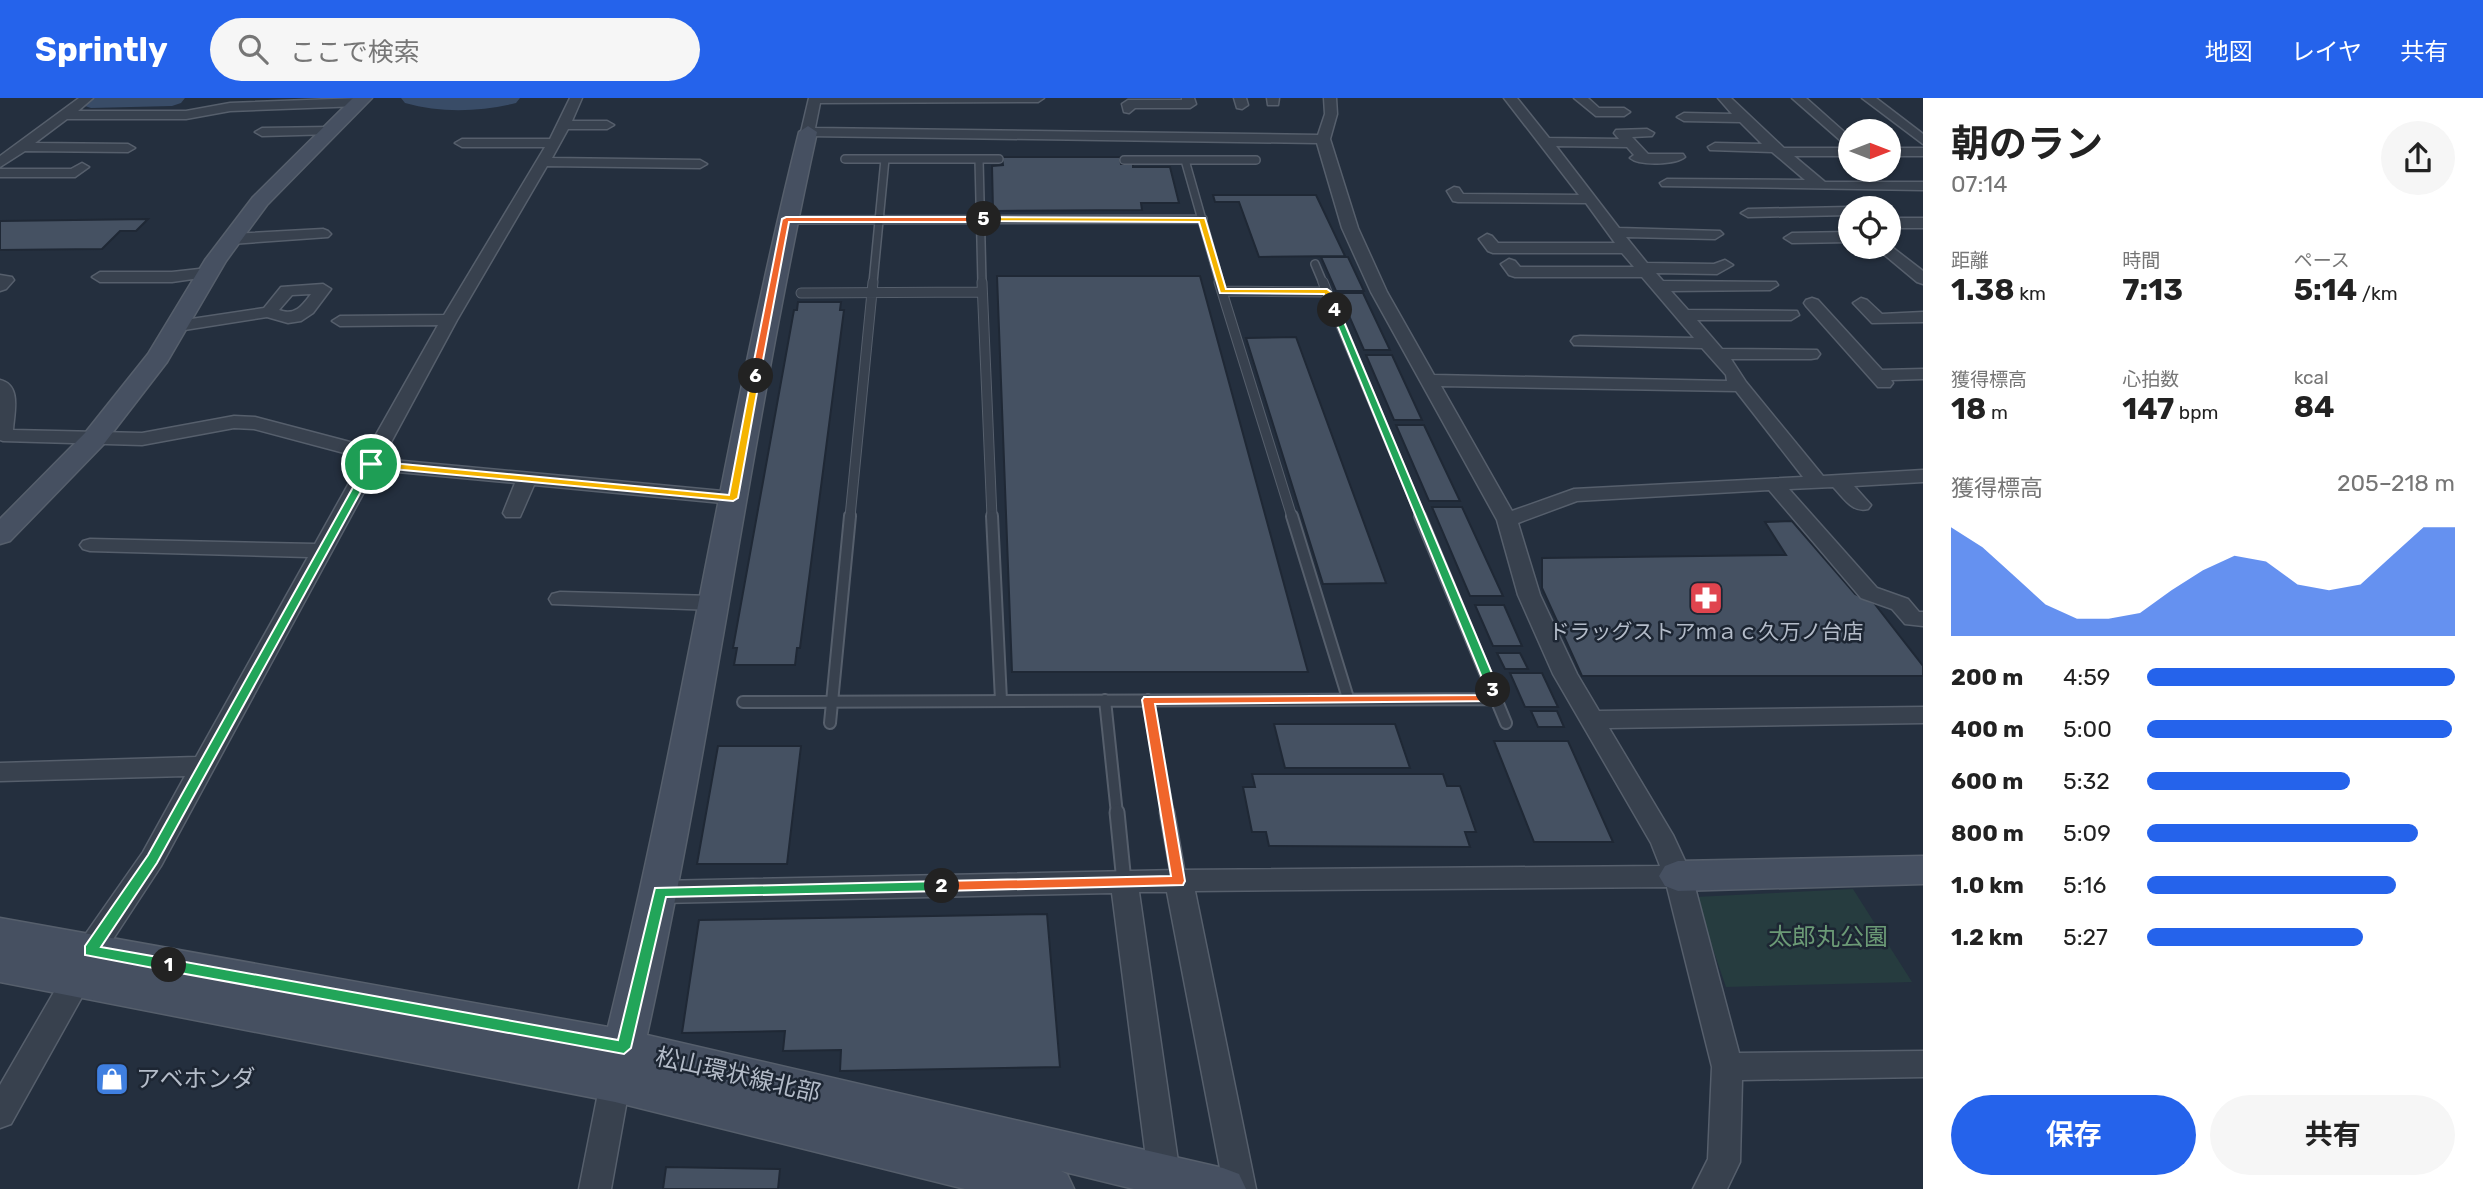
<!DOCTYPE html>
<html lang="ja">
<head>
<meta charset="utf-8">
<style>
  :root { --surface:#fff; --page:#f6f6f6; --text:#222; --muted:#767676; --accent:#2563eb }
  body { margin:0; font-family:Rubik,"Noto Sans JP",sans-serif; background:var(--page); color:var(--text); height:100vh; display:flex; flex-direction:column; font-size:26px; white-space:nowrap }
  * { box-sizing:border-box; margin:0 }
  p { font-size:23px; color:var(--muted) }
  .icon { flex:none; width:38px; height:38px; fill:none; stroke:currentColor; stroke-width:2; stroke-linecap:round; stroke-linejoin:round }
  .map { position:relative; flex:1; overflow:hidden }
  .panel { display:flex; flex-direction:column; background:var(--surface); width:560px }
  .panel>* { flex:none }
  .needle { width:46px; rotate:90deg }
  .tools { position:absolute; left:1838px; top:21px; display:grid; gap:14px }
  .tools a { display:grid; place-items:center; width:63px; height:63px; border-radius:50%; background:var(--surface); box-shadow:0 2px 5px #0004; font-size:35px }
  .pin { position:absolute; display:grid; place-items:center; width:60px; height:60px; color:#fff; margin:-30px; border:4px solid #fff; border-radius:50%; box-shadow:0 2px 7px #0007 }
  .km { position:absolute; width:35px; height:35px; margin:-18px; border-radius:50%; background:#222; color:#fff; font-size:19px; line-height:35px; text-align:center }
  .round { display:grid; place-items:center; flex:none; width:74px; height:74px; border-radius:37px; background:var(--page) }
  .head { display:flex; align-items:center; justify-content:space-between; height:119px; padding:0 28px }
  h1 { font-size:38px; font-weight:700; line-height:52px }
  .metrics { display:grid; grid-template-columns:repeat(3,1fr); gap:10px; height:119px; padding:7px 28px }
  .metrics div { display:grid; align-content:center }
  .metrics b { font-size:30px; font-weight:700 }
  .metrics small { font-size:19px; font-weight:400 }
  .metrics p { font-size:19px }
  .chart { height:196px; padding:14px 28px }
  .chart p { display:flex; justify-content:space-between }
  .chart svg { width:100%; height:126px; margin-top:7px; fill:var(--accent); opacity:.7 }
  .cta { display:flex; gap:14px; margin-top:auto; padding:14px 28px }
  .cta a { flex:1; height:80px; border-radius:42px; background:var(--accent); color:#fff; font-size:28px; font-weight:700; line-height:80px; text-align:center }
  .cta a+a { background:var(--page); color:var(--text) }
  ul { padding:0 28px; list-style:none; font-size:23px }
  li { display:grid; grid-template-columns:112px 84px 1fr; align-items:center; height:52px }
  li i { height:18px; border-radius:9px; background:var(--accent) }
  header { display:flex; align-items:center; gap:42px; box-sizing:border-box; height:98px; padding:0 35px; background:var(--accent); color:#fff }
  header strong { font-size:33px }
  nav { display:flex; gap:38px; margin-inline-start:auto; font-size:24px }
  .search { width:490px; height:63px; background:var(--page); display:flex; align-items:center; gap:18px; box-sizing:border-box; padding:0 24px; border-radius:38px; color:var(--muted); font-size:26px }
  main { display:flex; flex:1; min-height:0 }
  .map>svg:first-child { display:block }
  .green { fill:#263c3f }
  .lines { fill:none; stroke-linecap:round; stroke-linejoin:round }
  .river { fill:#394c67; fill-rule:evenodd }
  .building { fill:#455162; stroke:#1f2835; stroke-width:2 }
  .lane-far3-casing { stroke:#565f6c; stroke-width:10 }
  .lane-far2-casing { stroke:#565f6c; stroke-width:11 }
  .lane-far1-casing { stroke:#565f6c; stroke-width:14 }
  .lane-casing { stroke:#565f6c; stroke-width:17 }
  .street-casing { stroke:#565f6c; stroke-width:3 }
  .secondary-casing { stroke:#565f6c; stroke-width:3 }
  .lane-far3 { stroke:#38414e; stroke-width:7 }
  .lane-far2 { stroke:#38414e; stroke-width:9 }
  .lane-far1 { stroke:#38414e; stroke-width:10 }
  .lane { stroke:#38414e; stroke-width:13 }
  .street { fill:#38414e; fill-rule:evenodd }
  .secondary { fill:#465061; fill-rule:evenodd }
  .split-1 { fill:#22a559; stroke:#fff; stroke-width:2 }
  .split-2 { fill:#22a559; stroke:#fff; stroke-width:2 }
  .split-3 { fill:#f0652b; stroke:#fff; stroke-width:2 }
  .split-4 { fill:#22a559; stroke:#fff; stroke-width:2 }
  .split-5 { fill:#f5b400; stroke:#fff; stroke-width:2 }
  .split-6 { fill:#f0652b; stroke:#fff; stroke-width:2 }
  .split-7 { fill:#f5b400; stroke:#fff; stroke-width:2 }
  .labels { text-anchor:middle; stroke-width:5; stroke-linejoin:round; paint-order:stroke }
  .poi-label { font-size:21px; fill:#b4bcc9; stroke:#1d2633 }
  .near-park-label { font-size:24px; fill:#6b9a76; stroke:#1d2633 }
  .near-street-label { font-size:24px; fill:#b4bcc9; stroke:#1d2633 }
  .near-poi-label { font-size:24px; fill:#b4bcc9; stroke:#1d2633; text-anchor:start }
</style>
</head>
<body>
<header>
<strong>Sprintly</strong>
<div class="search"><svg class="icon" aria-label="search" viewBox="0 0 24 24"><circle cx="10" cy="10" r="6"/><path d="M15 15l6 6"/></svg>ここで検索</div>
<nav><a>地図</a><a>レイヤ</a><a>共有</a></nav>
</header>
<main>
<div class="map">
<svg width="1923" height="1091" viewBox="0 0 1923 1091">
  <rect width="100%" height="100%" fill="#242f3e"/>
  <!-- green -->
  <path class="green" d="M1853 791 1912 884 1726 889 1695 799Z"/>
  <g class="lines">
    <!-- river -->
    <path class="river" d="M80 0H185L181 5 172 8 91 10 82 7Z
      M401 0H520L516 5C479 14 441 15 405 5Z"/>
  </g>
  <!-- building -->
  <path class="building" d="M1002 59H1120L1121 66H1133V69H1170L1179 105H1141L1142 112 993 113 992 68 1003 67Z
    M1213 97H1316L1345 158 1259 159 1239 104H1215Z
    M148 121 136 133H120L102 151 0 152V123Z
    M1321 159H1348L1364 193H1336Z
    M997 178H1200L1308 574H1012Z
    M1339 195H1363L1390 252H1364Z
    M798 204H841L840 212H844L800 550H797L795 567H734L737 550H733L794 212H797Z
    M1296 239 1386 485 1323 486 1246 240Z
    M1366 257H1392L1422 322H1394Z
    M1396 327H1424L1460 403H1429Z
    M1432 409H1462L1503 498H1470Z
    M1792 423 1855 496 1874 505 1923 568V578H1582L1542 490V460L1786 457 1765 424Z
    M1475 507H1504L1522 548H1493Z
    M1497 555H1520L1528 571H1505Z
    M1510 575H1542L1558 609H1525Z
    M1531 613H1557L1564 629H1538Z
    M1274 626H1395L1410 670H1285Z
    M1494 643H1568L1613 744H1534Z
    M718 648H801L787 766H697Z
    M1252 676H1443L1447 688H1460L1476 734H1465L1470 749 1269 748 1266 734H1252L1243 689H1255Z
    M1047 816 1060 969 840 973 841 952 783 953 785 933 682 935 699 822Z
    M666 1069 780 1071 778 1091H663Z"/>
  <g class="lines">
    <!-- lane-far3 casing -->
    <g class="lane-far3-casing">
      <path id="lane-far3" d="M845 61H999
        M979 61 982 185
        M1124 62H1256
        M1185 62 1220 185
        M786 122 1203 121
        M1315 166 1323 185
        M873 185 885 61"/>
    </g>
    <!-- lane-far2 casing -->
    <g class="lane-far2-casing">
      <path id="lane-far2" d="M982 184 992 419
        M1219 184 1292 419
        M1323 184 1327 194
        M1222 193 1327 194 1421 419
        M801 195 982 194
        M850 419 873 184"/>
    </g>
    <!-- lane-far1 casing -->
    <g class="lane-far1-casing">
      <path id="lane-far1" d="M992 418 1001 602
        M1292 418 1348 600
        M1420 418 1506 625
        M1105 602 1117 716
        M1148 602 1168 716
        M743 604 1496 601
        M830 625 850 418"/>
    </g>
    <!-- lane casing -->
    <g class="lane-casing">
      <path id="lane" d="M1117 714 1124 784
        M1167 714 1179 783"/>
    </g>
    <!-- street casing -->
    <g class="street-casing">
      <path id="street" d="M79 0H93L78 13H186L230 5 360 0 366 4 360 8 230 13 186 21H67L35 45 128 46 135 50 128 54 25 53 0 69V58Z
        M570 0H582L572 23H607L614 27 607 31H568L552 60 700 62 707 66 700 70 547 68 457 222 382 361 733 394 740 396 743 400 740 404 733 406 534 387 520 419H506L503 415 515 385 376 372 161 768 102 858 87 890 11 1026 0 1030V987L65 875 80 844 143 754 185 678 0 683V665L196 659 308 459 90 453 83 451 80 447 83 443 90 441 315 446 363 360 254 331 234 330 142 347 3 343 0 342V282C22 287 14 315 13 332L142 335 234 318 255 319 369 349 438 227 340 228 332 223 340 218 444 217 545 49H462L455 45 462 41H550Z
        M809 0H1044L1038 4 820 5 815 30 1318 37 1325 16 1324 0H1336L1337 16 1330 41 1358 130 1387 194 1434 277 1727 283 1726 277 1702 250 1574 247 1571 243 1574 239 1580 238 1694 240 1642 179H1515L1509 177 1501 166 1509 161 1515 163 1520 169H1634L1622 155H1493L1488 153 1479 141 1487 136 1492 138 1498 145H1615L1586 105 1458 104 1453 103 1447 93 1454 89 1459 90 1463 96 1579 97 1504 0H1517L1549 40 1619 41 1614 35 1616 32 1647 31 1654 35 1652 38 1632 39 1648 56H1683L1685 59C1676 67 1639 68 1630 60L1634 57 1627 49 1556 48 1619 130 1720 133 1723 136 1715 141 1626 139 1647 165 1714 166 1725 162 1733 167 1717 176 1656 175 1663 183 1776 184 1778 187 1770 192 1671 193 1688 212 1797 213 1799 217 1791 222H1697L1722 251 1817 252 1820 256 1817 260 1811 261H1731L1746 284 1823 378 1923 372V384L1854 388 1871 407 1868 411C1852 415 1844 400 1833 389L1789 391 1877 490 1908 501 1919 514H1923V528L1905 526 1892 511 1861 500 1769 392 1577 403 1518 425 1540 497 1577 576 1599 613 1923 609V625L1609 630 1673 737 1692 778 1739 955 1923 953V979L1742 982 1740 1064 1727 1091H1693L1708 1061 1712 969 1667 789 1195 793 1256 1091H1224L1167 794H1139L1182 1091H1150L1112 795 660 805 650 802 646 794 650 786 660 783 1179 772 1660 768 1651 745 1553 576 1518 497 1497 422 1371 194 1342 130 1317 45 808 38 801 34ZM1441 288 1736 293 1803 379 1574 391 1512 413Z
        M1182 0H1194L1196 6 1190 10H1135L1129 15 1124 14 1122 6 1128 2H1182Z
        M1234 0H1246L1248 7 1242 11 1237 10Z
        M1267 0H1279L1278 7H1268Z
        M1574 0H1588L1599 10H1624L1630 14 1624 18H1596Z
        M1718 0H1731L1784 50H1849L1792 0H1806L1850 39V58H1794L1825 84H1923V92L1662 88 1660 85 1667 81 1805 82 1772 54 1710 52 1708 49 1715 45 1762 46 1740 24 1684 23 1677 19 1684 15 1732 16Z
        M1862 0H1876L1923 36V46Z
        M330 29 337 33 335 36 262 38 255 34 262 30Z
        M1888 50H1923V58H1888Z
        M82 65 89 69 75 79H0V71H71Z
        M1850 109 1855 110H1850V117L1748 119 1741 115 1748 111Z
        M1888 120H1923V130H1888Z
        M323 131 328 133 331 136 328 139 231 146 223 141 231 136Z
        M1850 134V144L1792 145 1784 140 1792 135Z
        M1888 146 1923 173V186L1917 184 1875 149H1888Z
        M208 170 214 172 216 175 214 178 172 184H100L92 179 100 174H172Z
        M0 177 12 179 14 182 6 191 0 193Z
        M323 186 331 191 313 215 301 223 288 225 267 219 178 233 170 228 178 223 264 210 281 189ZM311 196C302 208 295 218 279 212L292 197Z
        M1812 200 1818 202 1882 272 1923 271V281L1891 282 1893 285 1890 289H1878L1806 208 1804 205 1806 202Z
        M1861 200 1867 202 1882 216 1923 214V224L1872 225 1853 205Z
        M560 494 714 498 722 500 725 505 722 510 714 512 552 506 549 501 552 496Z
        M615 971 626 975 630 985 611 1091H579L600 985 604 975Z"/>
    </g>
    <!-- secondary casing -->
    <g class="secondary-casing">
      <path id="secondary" d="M353 0H372L267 107 226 163 167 264 103 347 10 443 0 446V421L85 335 148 256 205 162 253 99Z
        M808 28 817 34C751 333 713 638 647 937L1223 1070 1239 1076 1246 1091H1134L1061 1073 1067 1076 1074 1091H965L615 1004 0 884V820L608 929C681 633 725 330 799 34Z
        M1923 758V786L1678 793 1665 788 1659 778 1665 768 1678 763Z"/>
    </g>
    <!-- lane-far3 -->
    <use href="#lane-far3" class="lane-far3"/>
    <!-- lane-far2 -->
    <use href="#lane-far2" class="lane-far2"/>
    <!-- lane-far1 -->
    <use href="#lane-far1" class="lane-far1"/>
    <!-- lane -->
    <use href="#lane" class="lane"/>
    <!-- street -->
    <use href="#street" class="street"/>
    <!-- secondary -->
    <use href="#secondary" class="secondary"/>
  </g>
  <!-- split-1 -->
  <path class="split-1" d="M371 363 376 366 157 765 101 849 169 861 176 867 174 871 169 873 85 857V848L148 757 366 366Z"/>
  <!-- split-2 -->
  <path class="split-2" d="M942 783 949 788 942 793 666 799 631 950 624 956 169 873 162 867 169 861 618 942 655 790Z"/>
  <!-- split-3 -->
  <path class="split-3" d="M1493 588 1497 589 1502 601 1500 603 1155 606 1185 783 1183 787 942 793 935 788 942 783 1171 778 1142 602 1144 599 1489 597 1487 592Z"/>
  <!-- split-4 -->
  <path class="split-4" d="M1335 209 1339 212 1499 592 1497 595H1489L1487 592 1331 212Z"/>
  <!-- split-5 -->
  <path class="split-5" d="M984 119 1205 120 1226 191H1327L1331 194 1339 212 1332 214 1324 196 1220 195 1199 124 981 123Z"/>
  <!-- split-6 -->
  <path class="split-6" d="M786 119H984L988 121 984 124H789L760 278 756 281 751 278 782 121Z"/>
  <!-- split-7 -->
  <path class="split-7" d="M752 276 760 278 738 400 733 403 371 369 366 366 371 363 729 397Z"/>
  <!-- icons -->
  <defs>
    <g id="pharmacy-square" transform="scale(1.75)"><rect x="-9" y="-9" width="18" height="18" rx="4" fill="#e0444e" stroke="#1d2633"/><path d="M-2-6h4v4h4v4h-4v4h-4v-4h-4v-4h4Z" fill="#fff"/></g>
    <g id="shop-square" transform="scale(1.75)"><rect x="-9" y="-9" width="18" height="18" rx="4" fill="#3f7fe0" stroke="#1d2633"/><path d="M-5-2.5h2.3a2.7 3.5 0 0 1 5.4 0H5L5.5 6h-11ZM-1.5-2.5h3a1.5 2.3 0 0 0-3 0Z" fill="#fff"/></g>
  </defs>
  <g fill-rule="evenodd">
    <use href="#pharmacy-square" x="1706" y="500"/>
    <use href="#shop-square" x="112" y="981"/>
  </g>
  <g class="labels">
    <!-- poi labels -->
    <g class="poi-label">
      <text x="1706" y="541">ドラッグストアｍａｃ久万ノ台店</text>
    </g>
    <!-- near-park labels -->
    <g class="near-park-label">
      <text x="1828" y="847">太郎丸公園</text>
    </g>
    <!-- near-street labels -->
    <g class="near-street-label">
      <text transform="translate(738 977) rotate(13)" y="8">松山環状線北部</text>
    </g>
    <!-- near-poi labels -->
    <g class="near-poi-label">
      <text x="136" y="989">アベホンダ</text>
    </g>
  </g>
</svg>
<div class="tools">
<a><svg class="needle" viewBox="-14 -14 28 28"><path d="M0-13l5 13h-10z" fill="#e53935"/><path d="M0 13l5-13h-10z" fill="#767676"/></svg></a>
<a><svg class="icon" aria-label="locate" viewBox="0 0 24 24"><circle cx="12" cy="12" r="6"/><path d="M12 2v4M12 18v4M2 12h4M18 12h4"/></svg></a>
</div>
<div class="pin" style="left:371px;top:366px;background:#1e9e55"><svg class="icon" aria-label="arrive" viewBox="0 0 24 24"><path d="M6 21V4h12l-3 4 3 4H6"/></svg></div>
<b class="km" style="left:169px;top:867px">1</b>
<b class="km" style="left:942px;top:788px">2</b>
<b class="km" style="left:1493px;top:592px">3</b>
<b class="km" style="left:1335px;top:212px">4</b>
<b class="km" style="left:984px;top:121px">5</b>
<b class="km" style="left:756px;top:278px">6</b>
</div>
<section class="panel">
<div class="head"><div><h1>朝のラン</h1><p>07:14</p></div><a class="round"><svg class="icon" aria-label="share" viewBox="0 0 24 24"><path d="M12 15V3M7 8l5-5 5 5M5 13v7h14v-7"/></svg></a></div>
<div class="metrics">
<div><p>距離</p><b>1.38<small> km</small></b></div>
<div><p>時間</p><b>7:13</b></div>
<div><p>ペース</p><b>5:14<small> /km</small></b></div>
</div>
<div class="metrics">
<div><p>獲得標高</p><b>18<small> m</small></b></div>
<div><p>心拍数</p><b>147<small> bpm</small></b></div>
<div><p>kcal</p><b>84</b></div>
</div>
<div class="chart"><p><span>獲得標高</span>205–218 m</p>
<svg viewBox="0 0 160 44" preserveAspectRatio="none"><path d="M0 44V6L10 13L20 23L30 33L40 38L50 38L60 36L70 28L80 21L90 16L100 18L110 26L120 28L130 26L140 16L150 6L160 6V44z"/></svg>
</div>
<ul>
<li><b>200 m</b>4:59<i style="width:100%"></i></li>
<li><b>400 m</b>5:00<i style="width:99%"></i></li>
<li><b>600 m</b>5:32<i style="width:66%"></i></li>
<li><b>800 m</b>5:09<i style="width:88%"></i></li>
<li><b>1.0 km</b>5:16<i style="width:81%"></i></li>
<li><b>1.2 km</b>5:27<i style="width:70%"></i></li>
</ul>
<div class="cta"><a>保存</a><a>共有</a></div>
</section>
</main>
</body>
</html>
